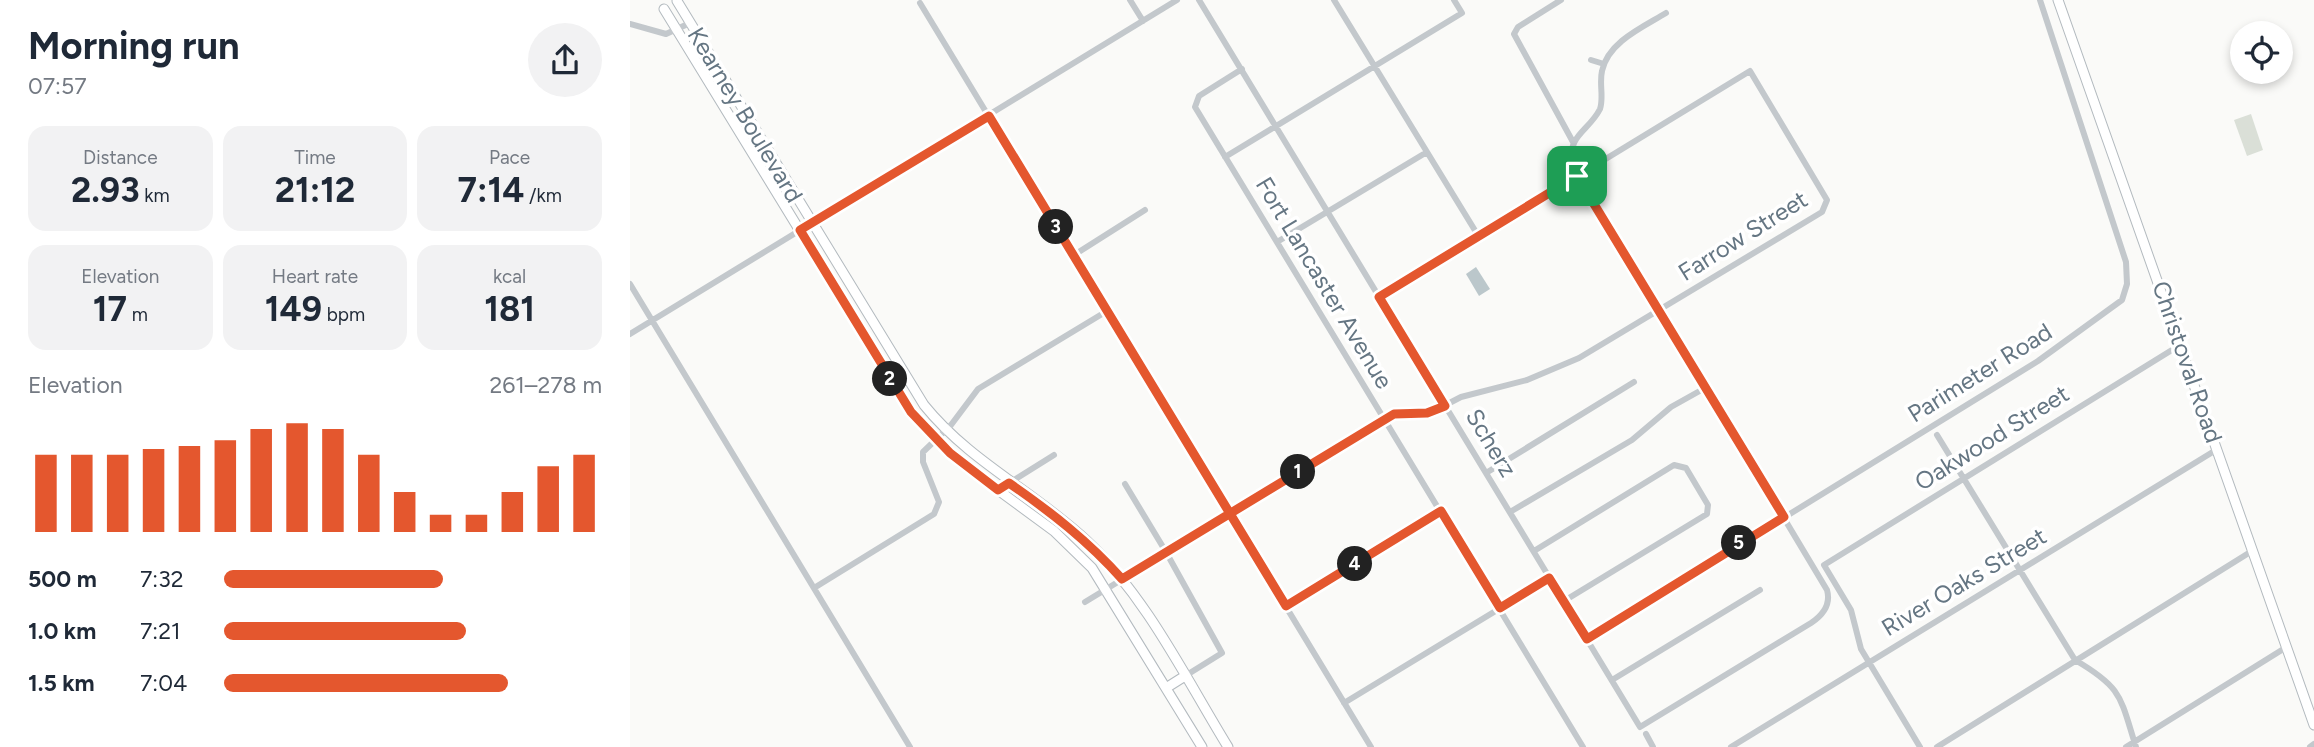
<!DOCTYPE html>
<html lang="en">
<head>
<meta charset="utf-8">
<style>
  :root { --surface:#fff; --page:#f2f2f3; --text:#1f2937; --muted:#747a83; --accent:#e4572e }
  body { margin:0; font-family:Figtree,sans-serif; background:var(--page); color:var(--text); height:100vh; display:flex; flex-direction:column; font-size:26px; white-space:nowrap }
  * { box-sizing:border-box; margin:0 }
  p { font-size:23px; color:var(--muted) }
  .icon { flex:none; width:38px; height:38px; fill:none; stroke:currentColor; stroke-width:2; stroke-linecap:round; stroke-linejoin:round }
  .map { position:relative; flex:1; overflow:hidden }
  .drawer { display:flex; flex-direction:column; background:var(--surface); width:630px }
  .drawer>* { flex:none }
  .tools { position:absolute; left:1600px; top:21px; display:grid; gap:14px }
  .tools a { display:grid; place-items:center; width:63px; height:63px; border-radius:50%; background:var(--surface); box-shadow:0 4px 10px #0003; font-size:35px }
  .pin { position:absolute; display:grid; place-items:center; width:60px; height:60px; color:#fff; margin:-30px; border-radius:14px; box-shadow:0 4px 10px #0006 }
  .km { position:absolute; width:35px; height:35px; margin:-18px; border-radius:50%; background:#222; color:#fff; font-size:19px; line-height:35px; text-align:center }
  .round { display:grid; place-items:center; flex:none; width:74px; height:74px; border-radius:37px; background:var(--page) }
  .summary { display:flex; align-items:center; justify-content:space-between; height:119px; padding:0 28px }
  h1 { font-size:38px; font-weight:700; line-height:52px }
  .stats { display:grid; grid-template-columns:repeat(3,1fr); gap:10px; height:119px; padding:7px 28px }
  .stats div { display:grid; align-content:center; border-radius:18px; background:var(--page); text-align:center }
  .stats b { font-size:35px; font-weight:700 }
  .stats small { font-size:19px; font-weight:400 }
  .stats p { font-size:19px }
  .chart { height:196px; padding:14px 28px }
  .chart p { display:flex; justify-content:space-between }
  .chart svg { width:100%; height:126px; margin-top:7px; stroke:var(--accent); stroke-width:6 }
  ul { padding:0 28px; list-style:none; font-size:23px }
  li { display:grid; grid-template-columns:112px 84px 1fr; align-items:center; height:52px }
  li i { height:18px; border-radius:9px; background:var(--accent) }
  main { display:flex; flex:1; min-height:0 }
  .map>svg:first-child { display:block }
  .green { fill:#dadfd7 }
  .water { fill:#bbc7cb }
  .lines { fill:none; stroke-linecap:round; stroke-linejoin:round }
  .secondary-casing { stroke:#b3babf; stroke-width:11 }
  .street { stroke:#c3c8cc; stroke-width:6 }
  .secondary { stroke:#fff; stroke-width:9 }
  .route-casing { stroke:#fff; stroke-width:14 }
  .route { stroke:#e4572e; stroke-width:9 }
  .labels { text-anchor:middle; stroke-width:7; stroke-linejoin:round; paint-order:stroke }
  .street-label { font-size:24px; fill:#657683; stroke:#fff }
</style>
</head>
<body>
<main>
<section class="drawer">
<div class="summary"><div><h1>Morning run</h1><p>07:57</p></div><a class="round"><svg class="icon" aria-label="share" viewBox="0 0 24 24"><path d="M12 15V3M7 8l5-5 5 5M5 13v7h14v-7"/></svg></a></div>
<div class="stats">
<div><p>Distance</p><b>2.93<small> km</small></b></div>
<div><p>Time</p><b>21:12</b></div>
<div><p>Pace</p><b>7:14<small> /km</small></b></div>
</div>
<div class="stats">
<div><p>Elevation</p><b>17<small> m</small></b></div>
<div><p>Heart rate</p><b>149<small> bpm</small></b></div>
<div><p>kcal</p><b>181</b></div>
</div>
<div class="chart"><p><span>Elevation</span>261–278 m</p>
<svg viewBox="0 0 160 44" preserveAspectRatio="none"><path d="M5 44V17M15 44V17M25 44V17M35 44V15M45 44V14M55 44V12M65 44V8M75 44V6M85 44V8M95 44V17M105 44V30M115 44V38M125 44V38M135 44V30M145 44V21M155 44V17"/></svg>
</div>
<ul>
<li><b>500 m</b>7:32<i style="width:58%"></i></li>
<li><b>1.0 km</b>7:21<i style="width:64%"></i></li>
<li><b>1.5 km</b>7:04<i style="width:75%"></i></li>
</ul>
</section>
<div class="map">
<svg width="1684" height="747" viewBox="0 0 1684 747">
  <rect width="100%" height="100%" fill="#fafaf8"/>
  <!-- green -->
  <path class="green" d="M1621 114 1633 150 1617 156 1604 120Z"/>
  <!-- water -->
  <path class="water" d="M846 267 860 289 849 296 836 274Z"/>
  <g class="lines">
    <!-- secondary casing -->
    <g class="secondary-casing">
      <path id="secondary" d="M1428 0 1684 725
        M47 1 294 405C340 462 405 492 457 541 517 598 555 677 598 747
        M34 9 281 412 330 462 424 531 462 568 572 747
        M536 688 555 676"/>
    </g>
    <!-- street -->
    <path class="street" d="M500 0 513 21
      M569 0 1010 727 1181 623C1193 615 1201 604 1197 590L942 164C937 135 959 131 970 109 974 97 969 84 972 71 978 42 1013 27 1036 13
      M704 0 849 237
      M931 0 888 27 884 34 943 142
      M290 3 741 747
      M0 24 36 34 60 23
      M961 60 974 64
      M612 69 569 96 565 107 953 747
      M595 157 832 13 824 0
      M647 242 797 152
      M444 255 515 210
      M0 284 280 747
      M0 334 547 0
      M1307 435 1445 660C1493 688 1490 697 1506 747
      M856 473 1004 382
      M495 484 536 552 592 653 555 676
      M368 490 424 455
      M880 512 1002 440 1041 407 1075 388
      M904 551 1044 465 1056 468 1078 505 1077 514 934 601
      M184 588 304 514 309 502 293 462V452L321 425 348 389 477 311
      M455 602 764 414 802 412 831 397 897 380 949 358 1192 212 1197 200 1120 71 749 297
      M656 606 811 511
      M957 639 1408 361 1492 300 1497 284 1496 262 1410 0
      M982 680 1130 590
      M714 703 920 578
      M1016 734 1023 747
      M1101 747 1586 450
      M1290 747 1231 649 1221 610 1194 565 1550 345
      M1307 747 1622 551
      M1496 747 1655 648
      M1680 747 1684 744"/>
    <!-- secondary -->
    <use href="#secondary" class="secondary"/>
  </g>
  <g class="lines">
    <!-- route casing -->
    <g class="route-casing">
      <path id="route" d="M947 176 749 297 815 406 797 413 764 414 492 579C458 541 421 512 379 483L368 490 320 453 281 412 170 230 359 116 656 606 811 511 870 608 919 578 957 639 1154 517 947 176"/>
    </g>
    <!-- route -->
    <use href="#route" class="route"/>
  </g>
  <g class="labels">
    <!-- street labels -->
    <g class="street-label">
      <text transform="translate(115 115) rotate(59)" y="8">Kearney Boulevard</text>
      <text transform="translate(1113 236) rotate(-32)" y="8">Farrow Street</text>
      <text transform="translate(694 283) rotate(59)" y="8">Fort Lancaster Avenue</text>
      <text transform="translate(1557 362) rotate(71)" y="8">Christoval Road</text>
      <text transform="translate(1350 373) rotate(-32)" y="8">Parimeter Road</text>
      <text transform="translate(1362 438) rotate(-32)" y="8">Oakwood Street</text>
      <text transform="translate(861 443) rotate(59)" y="8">Scherz</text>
      <text transform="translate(1334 582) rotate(-31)" y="8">River Oaks Street</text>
    </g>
  </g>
</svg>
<div class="tools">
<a><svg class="icon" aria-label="locate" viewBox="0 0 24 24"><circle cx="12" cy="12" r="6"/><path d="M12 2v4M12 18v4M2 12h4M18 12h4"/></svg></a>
</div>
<div class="pin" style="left:947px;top:176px;background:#1e9e55"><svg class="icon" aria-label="arrive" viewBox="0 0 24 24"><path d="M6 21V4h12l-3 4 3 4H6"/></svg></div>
<b class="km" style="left:668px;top:472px">1</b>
<b class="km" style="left:260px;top:379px">2</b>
<b class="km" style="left:426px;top:227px">3</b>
<b class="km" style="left:725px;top:564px">4</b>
<b class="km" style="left:1109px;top:543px">5</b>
</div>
</main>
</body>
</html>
